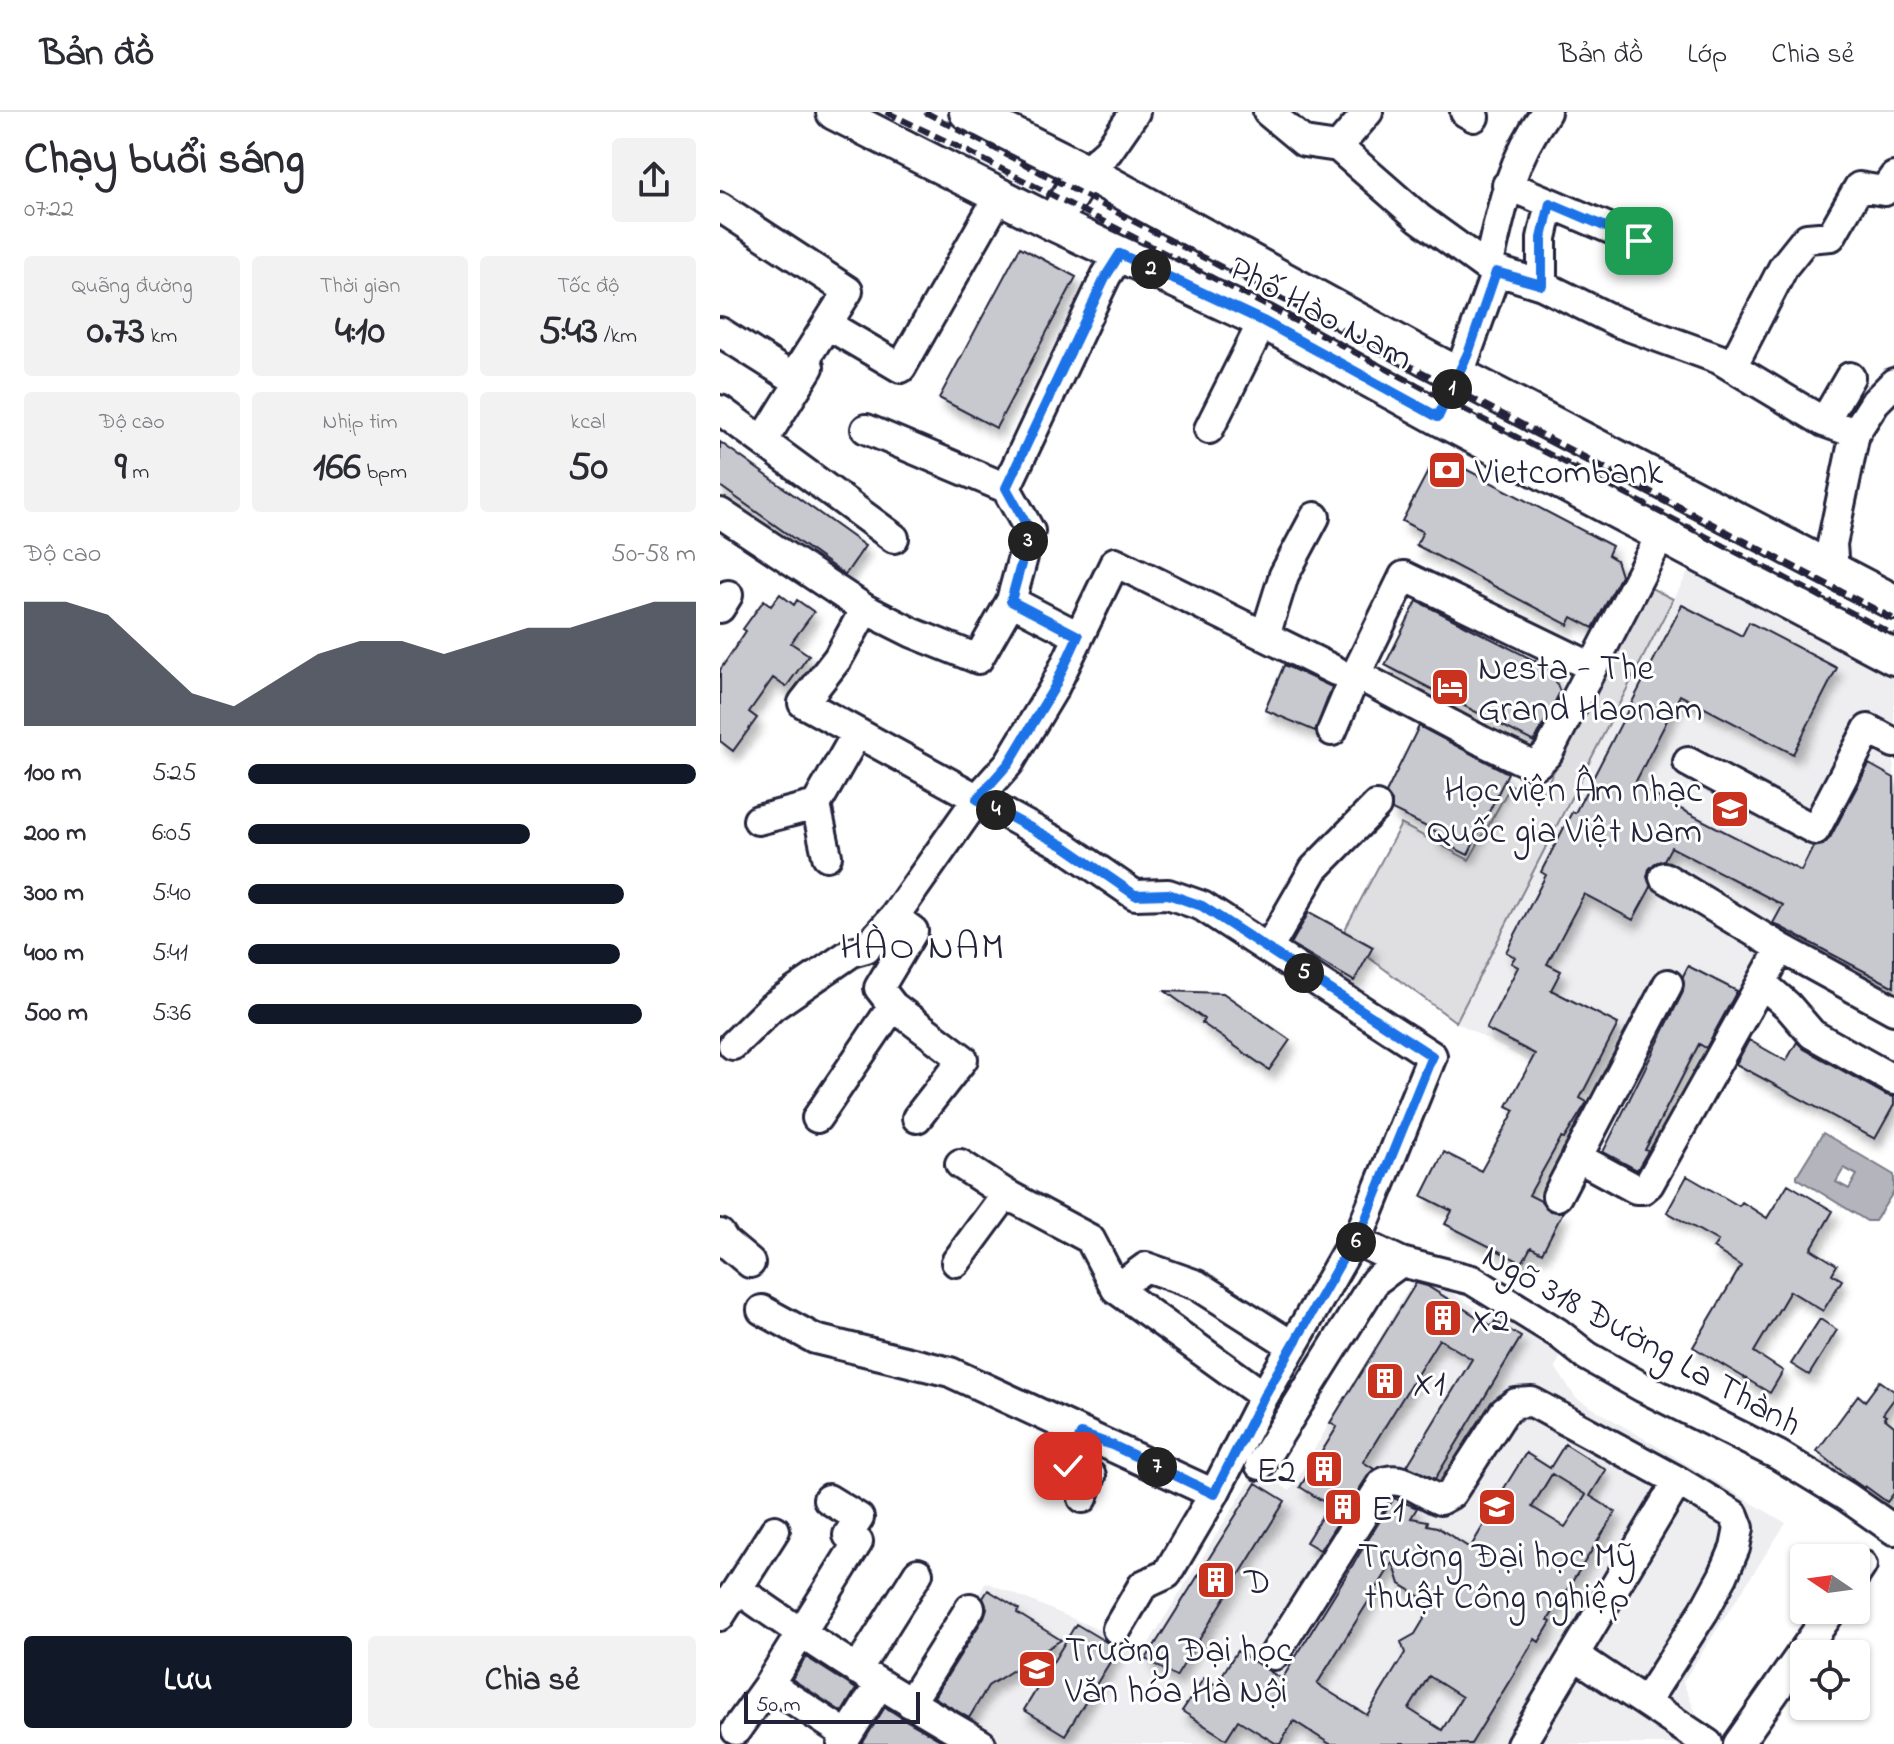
<!DOCTYPE html>
<html lang="vi">
<head>
<meta charset="utf-8">
<style>
  :root { --surface:#fff; --page:#f2f2f3; --text:#2b2b33; --muted:#7c7c81; --line:#e1e1e2; --accent:#111827 }
  body { margin:0; font-family:"Indie Flower",sans-serif; background:var(--page); color:var(--text); height:100vh; display:flex; flex-direction:column; font-size:30px; white-space:nowrap }
  * { box-sizing:border-box; margin:0 }
  p { font-size:26px; color:var(--muted) }
  .icon { flex:none; width:44px; height:44px; fill:none; stroke:currentColor; stroke-width:2; stroke-linecap:round; stroke-linejoin:round }
  .map { position:relative; flex:1; overflow:hidden }
  .details { display:flex; flex-direction:column; background:var(--surface); width:720px }
  .details>* { flex:none }
  .needle { width:52px; rotate:283deg }
  .controls { position:absolute; left:1070px; top:1432px; display:grid; gap:16px }
  .controls a { display:grid; place-items:center; width:80px; height:80px; border-radius:8px; background:var(--surface); box-shadow:0 2px 6px #0004; font-size:40px }
  .scale { position:absolute; left:24px; bottom:20px; width:176px; box-sizing:border-box; padding-left:8px; border:4px solid #22223b; border-top:0; font-size:22px; line-height:28px; white-space:nowrap; color:#22223b; -webkit-text-stroke:6px #fff; paint-order:stroke }
  .pin { position:absolute; display:grid; place-items:center; width:68px; height:68px; color:#fff; margin:-34px; border-radius:16px; box-shadow:0 4px 12px #0006 }
  .km { position:absolute; width:40px; height:40px; margin:-20px; border-radius:50%; background:#222; color:#fff; font-size:22px; line-height:40px; text-align:center }
  .round { display:grid; place-items:center; flex:none; width:84px; height:84px; border-radius:8px; background:var(--page) }
  .head { display:flex; align-items:center; justify-content:space-between; height:136px; padding:0 24px }
  h1 { font-size:44px; font-weight:700; line-height:60px }
  .figures { display:grid; grid-template-columns:repeat(3,1fr); gap:12px; height:136px; padding:8px 24px }
  .figures div { display:grid; align-content:center; border-radius:8px; background:var(--page); text-align:center }
  .figures b { font-size:40px; font-weight:700 }
  .figures small { font-size:22px; font-weight:400 }
  .figures p { font-size:22px }
  .chart { height:224px; padding:16px 24px }
  .chart p { display:flex; justify-content:space-between }
  .chart svg { width:100%; height:144px; margin-top:8px; fill:var(--accent); opacity:.7 }
  .primary-button { display:flex; gap:16px; margin-top:auto; padding:16px 24px }
  .primary-button a { flex:1; height:92px; border-radius:8px; background:var(--accent); color:#fff; font-size:32px; font-weight:700; line-height:92px; text-align:center }
  .primary-button a+a { background:var(--page); color:var(--text) }
  ul { padding:0 24px; list-style:none; font-size:26px }
  li { display:grid; grid-template-columns:128px 96px 1fr; align-items:center; height:60px }
  li i { height:20px; border-radius:10px; background:var(--accent) }
  header { display:flex; align-items:center; gap:48px; box-sizing:border-box; height:112px; padding:0 40px; background:var(--surface); border-bottom:2px solid var(--line) }
  header strong { font-size:38px }
  nav { display:flex; gap:44px; margin-inline-start:auto; font-size:28px }
  main { display:flex; flex:1; min-height:0 }
  .map>svg:first-child { display:block }
  .built { fill:#eeeef1 }
  .green { fill:#dfdfe2; stroke:#80808e; stroke-width:2 }
  .water { fill:#b4b4bc; stroke:#7a7a88; stroke-width:2; fill-rule:evenodd }
  .building { fill:#c8c8cf; stroke:#22223b; stroke-width:2; fill-rule:evenodd; filter:url(#shadow) }
  .lines { fill:none; stroke-linecap:round; stroke-linejoin:round }
  .minor-casing { stroke:#22223b; stroke-width:34 }
  .major-casing { stroke:#22223b; stroke-width:40 }
  .minor { stroke:#fff; stroke-width:28 }
  .major { stroke:#fff; stroke-width:34 }
  .rail { stroke:#22223b; stroke-width:6; stroke-dasharray:12 6; stroke-linecap:butt }
  .route-casing { stroke:#fff; stroke-width:16 }
  .route { stroke:#1a73e8; stroke-width:10 }
  .labels { text-anchor:middle; stroke-width:6; stroke-linejoin:round; paint-order:stroke }
  .street-label { font-size:36px; fill:#22223b; stroke:#fff }
  .poi-label { font-size:36px; fill:#22223b; stroke:#fff; text-anchor:start }
  .neighbourhood-label { font-size:38px; letter-spacing:2px; fill:#22223b; stroke:#fff }
</style>
</head>
<body>
<header>
<strong>Bản đồ</strong>
<nav><a>Bản đồ</a><a>Lớp</a><a>Chia sẻ</a></nav>
</header>
<main>
<section class="details">
<div class="head"><div><h1>Chạy buổi sáng</h1><p>07:22</p></div><a class="round"><svg class="icon" aria-label="share" viewBox="0 0 24 24"><path d="M12 15V3M7 8l5-5 5 5M5 13v7h14v-7"/></svg></a></div>
<div class="figures">
<div><p>Quãng đường</p><b>0.73<small> km</small></b></div>
<div><p>Thời gian</p><b>4:10</b></div>
<div><p>Tốc độ</p><b>5:43<small> /km</small></b></div>
</div>
<div class="figures">
<div><p>Độ cao</p><b>9<small> m</small></b></div>
<div><p>Nhịp tim</p><b>166<small> bpm</small></b></div>
<div><p>kcal</p><b>50</b></div>
</div>
<div class="chart"><p><span>Độ cao</span>50–58 m</p>
<svg viewBox="0 0 160 44" preserveAspectRatio="none"><path d="M0 44V6L10 6L20 10L30 22L40 34L50 38L60 30L70 22L80 18L90 18L100 22L110 18L120 14L130 14L140 10L150 6L160 6V44z"/></svg>
</div>
<ul>
<li><b>100 m</b>5:25<i style="width:100%"></i></li>
<li><b>200 m</b>6:05<i style="width:63%"></i></li>
<li><b>300 m</b>5:40<i style="width:84%"></i></li>
<li><b>400 m</b>5:41<i style="width:83%"></i></li>
<li><b>500 m</b>5:36<i style="width:88%"></i></li>
</ul>
<div class="primary-button"><a>Lưu</a><a>Chia sẻ</a></div>
</section>
<div class="map">
<svg width="1174" height="1632" viewBox="0 0 1174 1632">
  <defs>
    <filter id="shadow"><feDropShadow dx="5" dy="9" stdDeviation="4" flood-color="#0004"/></filter>
  </defs>
  <rect width="100%" height="100%" fill="#fff"/>
  <filter id="ink" filterUnits="userSpaceOnUse"><feTurbulence type="fractalNoise" baseFrequency=".0125" numOctaves="2"/><feDisplacementMap in="SourceGraphic" scale="16" xChannelSelector="R" yChannelSelector="G"/><feConvolveMatrix kernelMatrix="1 2 1 2 8 2 1 2 1" color-interpolation-filters="sRGB"/></filter>
  <g filter="url(#ink)">
    <!-- built -->
    <path class="built" d="M971 454 1174 559V898L1061 836 1012 924 931 881 878 988 736 910Z
      M698 1160 768 1203 774 1197 843 1240 835 1255 856 1286 1066 1411 963 1570 978 1606 996 1618 992 1625 994 1632H128L161 1579 190 1597 266 1470 425 1537 537 1358 570 1379Z"/>
    <!-- green -->
    <path class="green" d="M931 476 953 487 736 910 621 825 681 712 749 748 791 673 818 689Z"/>
    <!-- water -->
    <path class="water" d="M1103 1021 1174 1063V1079L1155 1109H1147L1077 1066V1063ZM1124 1056 1137 1063 1129 1077 1116 1070Z"/>
    <!-- building -->
    <path class="building" d="M300 135 356 165 276 316 219 286Z
      M0 330 145 434 125 463 0 374Z
      M717 342 892 434 888 443 896 448 901 464 873 516 852 505 848 513 696 433 703 420 682 409Z
      M60 482 74 493 77 488 94 500 71 531 89 543 66 575 53 566 29 600 37 606 13 639 0 629V558L26 519 23 517 44 488 51 494Z
      M697 489 831 557 840 580 814 630 665 553Z
      M962 493 1022 524 1029 510 1117 556 1073 642 960 583 914 673 1081 759 1093 735 1103 733 1110 726 1149 652 1174 666V875L1053 811 1063 793 951 735 944 748 935 751 929 757 927 765 931 775 913 808 864 782 827 852 841 859 831 878 898 912 860 986 867 990 844 1027 841 1026 809 1083 821 1089 830 1099 843 1100 822 1141 811 1135 802 1151 725 1112 732 1099 702 1084 724 1040 761 1059 795 998 787 994 815 942 766 917 798 855 791 851 795 845 786 840 826 763 821 760 852 700 855 701Z
      M564 553 612 575 595 619 545 598Z
      M699 614 788 661 748 743 714 726 717 720 672 698V689L666 681Z
      M589 800 653 835 634 869 571 832Z
      M968 854 1017 879 986 936 979 932 925 1038 928 1039 917 1058 883 1040 963 880V864Z
      M445 879 503 881 570 928 549 958 482 911 484 907Z
      M1029 928 1066 949 1077 930 1084 937 1166 983 1174 985V993L1155 1027 1016 952Z
      M967 1064 1019 1094 1022 1090 1047 1106 1068 1072 1113 1099 1091 1137 1117 1153 1112 1162 1122 1168 1103 1199 1070 1179 1034 1240 1063 1259 1050 1281 973 1235 1021 1154 993 1136 998 1129 947 1100Z
      M696 1171 707 1174 772 1214 775 1209 801 1225 715 1367 687 1354 752 1247 719 1227 643 1350 654 1357 649 1362 600 1438 586 1430 609 1393 580 1375 617 1315 610 1311Z
      M1100 1207 1117 1218 1089 1263 1071 1252Z
      M1160 1269 1174 1279V1287L1163 1302 1166 1304 1164 1306 1174 1314V1381L1167 1390 1145 1374 1144 1376 1134 1369 1097 1339 1138 1283 1145 1289Z
      M845 1332 886 1358 870 1384 896 1400 828 1508 831 1510 819 1530 815 1527 751 1632H610L574 1609 560 1632H557L518 1608 506 1627 462 1599 484 1566 496 1573 517 1539 562 1567 674 1386 697 1396 691 1406 708 1409 707 1413 717 1415 750 1436 772 1399 766 1389 778 1386 806 1341 830 1356ZM832 1362 866 1383 845 1415 812 1395ZM673 1450 680 1472 713 1492 695 1522 681 1530 685 1541 647 1603 597 1572ZM709 1564 742 1585 722 1618 689 1597Z
      M536 1371 565 1389 456 1565 426 1547Z
      M268 1478 299 1497 297 1501 341 1528 268 1574 249 1606 214 1585 264 1505 267 1496 263 1486Z
      M356 1512 398 1537 345 1623 304 1598Z
      M86 1545 136 1577 122 1600 72 1567Z
      M165 1595 182 1606 227 1632H142Z"/>
    <g class="lines">
      <!-- minor casing -->
      <g class="minor-casing">
        <path id="minor" d="M548 0 584 30 618 35 699 106 768 156 822 173 897 210 999 247 1104 310 1135 321
          M745 0 754 5
          M618 35 648 0
          M365 59 388 39 415 0
          M787 73 830 91 822 126V173
          M830 91 919 129
          M0 95 128 179 73 266 0 220
          M768 156C781 97 790 50 826 0
          M108 213 181 256 279 84
          M1012 255 1064 154 1084 129 1087 126 1111 124 1139 75 1164 79 1174 65
          M739 262 776 160
          M0 298 174 426
          M1104 310 1130 265
          M146 317 286 376
          M489 317 543 209
          M43 329 89 255
          M286 376 386 164 400 142
          M0 401 145 497 193 521 258 547 291 489 310 419 286 376
          M1114 459 1112 432 1135 321 1155 290 1174 271
          M291 489 358 524
          M0 496 8 483
          M145 497 118 546 83 591 344 734 415 783 448 782 482 794 712 944 637 1129 627 1139 544 1284 494 1382 447 1462 423 1473 397 1517
          M545 524 564 463 595 405
          M636 562 684 464 872 555
          M612 619 636 562 762 629 808 651H818L828 641 942 421
          M968 650 1095 718 1148 617 1174 631
          M96 693 107 744
          M38 708 96 693 137 621
          M944 765 1061 836
          M548 837 594 757 656 694
          M1042 871 1068 894 1092 922 1174 968
          M173 894 243 947 197 1006
          M13 933 52 895 132 840 146 836 174 805
          M97 1006 173 894 159 876 193 819 174 805 257 687 289 651 334 576 395 450 616 559
          M857 1045 916 1077H923L929 1072 1061 836 1174 898
          M240 1052 286 1082 370 1127 396 1177 544 1284
          M837 1084 948 872
          M0 1122 5 1130 30 1151
          M637 1129 681 1150 752 1168 838 1221 867 1244 922 1275 1058 1343 1127 1385 1174 1418
          M236 1150 286 1082
          M396 1177 426 1155 477 1173 573 1234
          M42 1198 95 1227 230 1260 494 1382
          M361 1322 348 1354 371 1364 363 1386
          M540 1353 655 1169 681 1150
          M108 1387 139 1406 128 1423 138 1430 49 1572 127 1623
          M1136 1462 1142 1453
          M18 1477C96 1533 177 1584 261 1632
          M0 1504 55 1418
          M554 1543 663 1371C681 1361 703 1382 720 1388L731 1382 784 1300 796 1291 812 1290 958 1369 1014 1403 1019 1416 1015 1436 1003 1464 984 1499 926 1589
          M856 1544 988 1632
          M137 1558 198 1461
          M190 1591 250 1496
          M16 1618 49 1572
          M122 1632 159 1573
          M801 1632 958 1369
          M1018 1632 1112 1498"/>
      </g>
      <!-- major casing -->
      <g class="major-casing">
        <path id="major" d="M114 0 333 111 543 209 718 305 1174 545
          M247 0 365 59 710 248 1174 490
          M333 111 365 59"/>
      </g>
      <!-- minor -->
      <use href="#minor" class="minor"/>
      <!-- major -->
      <use href="#major" class="major"/>
      <!-- rail -->
      <path class="rail" d="M166 0 247 39 520 180 1174 523
        M205 0 1174 507"/>
    </g>
  </g>
  <g class="lines" filter="url(#ink)">
    <!-- route casing -->
    <g class="route-casing">
      <path id="route" d="M348 1354 361 1322 392 1333 494 1382 544 1284 627 1139 637 1129 712 944 482 794 448 782 415 783 344 734 257 687 289 651 334 576 358 524 291 489 310 419 286 376 386 164 400 142 543 209 718 305 749 239 776 160 822 173V126L830 91 919 129"/>
    </g>
    <!-- route -->
    <use href="#route" class="route"/>
  </g>
  <!-- icons -->
  <defs>
    <g id="bank-square" transform="scale(2)"><rect x="-9" y="-9" width="18" height="18" rx="4" fill="#c8321e" stroke="#fff"/><path d="M-6-4H6V4H-6ZM0-2.3a2.3 2.3 0 1 0 0 4.6a2.3 2.3 0 1 0 0-4.6Z" fill="#fff"/></g>
    <g id="hotel-square" transform="scale(2)"><rect x="-9" y="-9" width="18" height="18" rx="4" fill="#c8321e" stroke="#fff"/><path d="M-6-4.5h1.5V1H6V5H4.5V3h-9V5H-6ZM-4 0a1.8 1.8 0 1 1 3.6 0ZM.5 0V-2.5h3Q6-2.5 6 0Z" fill="#fff"/></g>
    <g id="university-square" transform="scale(2)"><rect x="-9" y="-9" width="18" height="18" rx="4" fill="#c8321e" stroke="#fff"/><path d="M0-5L7-2L0 1L-7-2ZM-4 1L0 2.5L4 1V4Q0 6-4 4Z" fill="#fff"/></g>
    <g id="building-square" transform="scale(2)"><rect x="-9" y="-9" width="18" height="18" rx="4" fill="#c8321e" stroke="#fff"/><path d="M-4-6H4V6H1V3H-1V6H-4ZM-2.5-4.3h1.7v1.8h-1.7ZM.8-4.3h1.7v1.8H.8ZM-2.5-1h1.7V.8h-1.7ZM.8-1h1.7V.8H.8Z" fill="#fff"/></g>
  </defs>
  <g fill-rule="evenodd">
    <use href="#bank-square" x="727" y="358"/>
    <use href="#hotel-square" x="730" y="575"/>
    <use href="#university-square" x="1010" y="697"/>
    <use href="#building-square" x="723" y="1206"/>
    <use href="#building-square" x="665" y="1269"/>
    <use href="#building-square" x="604" y="1357"/>
    <use href="#building-square" x="623" y="1395"/>
    <use href="#university-square" x="777" y="1395"/>
    <use href="#building-square" x="496" y="1468"/>
    <use href="#university-square" x="317" y="1557"/>
  </g>
  <g class="labels">
    <!-- street labels -->
    <g class="street-label">
      <text transform="translate(602 199) rotate(28)" y="13">Phố Hào Nam</text>
      <text transform="translate(923 1226) rotate(29)" y="13">Ngõ 318 Đường La Thành</text>
    </g>
    <!-- poi labels -->
    <g class="poi-label">
      <text x="755" y="371">Vietcombank</text>
      <text x="758" y="567">Nesta - The<tspan x="758" dy="41">Grand Haonam</tspan></text>
      <text x="982" y="689" text-anchor="end">Học viện Âm nhạc<tspan x="982" dy="41">Quốc gia Việt Nam</tspan></text>
      <text x="751" y="1219">X2</text>
      <text x="693" y="1282">X1</text>
      <text x="576" y="1370" text-anchor="end">E2</text>
      <text x="651" y="1408">E1</text>
      <text x="777" y="1455" text-anchor="middle">Trường Đại học Mỹ<tspan x="777" dy="41">thuật Công nghiệp</tspan></text>
      <text x="524" y="1481">D</text>
      <text x="345" y="1549">Trường Đại học<tspan x="345" dy="41">Văn hóa Hà Nội</tspan></text>
    </g>
    <!-- neighbourhood labels -->
    <g class="neighbourhood-label">
      <text x="203" y="846">HÀO NAM</text>
    </g>
  </g>
</svg>
<div class="controls">
<a><svg class="needle" viewBox="-14 -14 28 28"><path d="M0-13l5 13h-10z" fill="#e53935"/><path d="M0 13l5-13h-10z" fill="#7c7c81"/></svg></a>
<a><svg class="icon" aria-label="locate" viewBox="0 0 24 24"><circle cx="12" cy="12" r="6"/><path d="M12 2v4M12 18v4M2 12h4M18 12h4"/></svg></a>
</div>
<div class="scale">50 m</div>
<div class="pin" style="left:919px;top:129px;background:#1e9e55"><svg class="icon" aria-label="arrive" viewBox="0 0 24 24"><path d="M6 21V4h12l-3 4 3 4H6"/></svg></div>
<div class="pin" style="left:348px;top:1354px;background:#d93025"><svg class="icon" aria-label="check" viewBox="0 0 24 24"><path d="M5 12l5 5 9-10"/></svg></div>
<b class="km" style="left:732px;top:277px">1</b>
<b class="km" style="left:431px;top:157px">2</b>
<b class="km" style="left:308px;top:429px">3</b>
<b class="km" style="left:276px;top:698px">4</b>
<b class="km" style="left:584px;top:861px">5</b>
<b class="km" style="left:636px;top:1130px">6</b>
<b class="km" style="left:437px;top:1355px">7</b>
</div>
</main>
</body>
</html>
